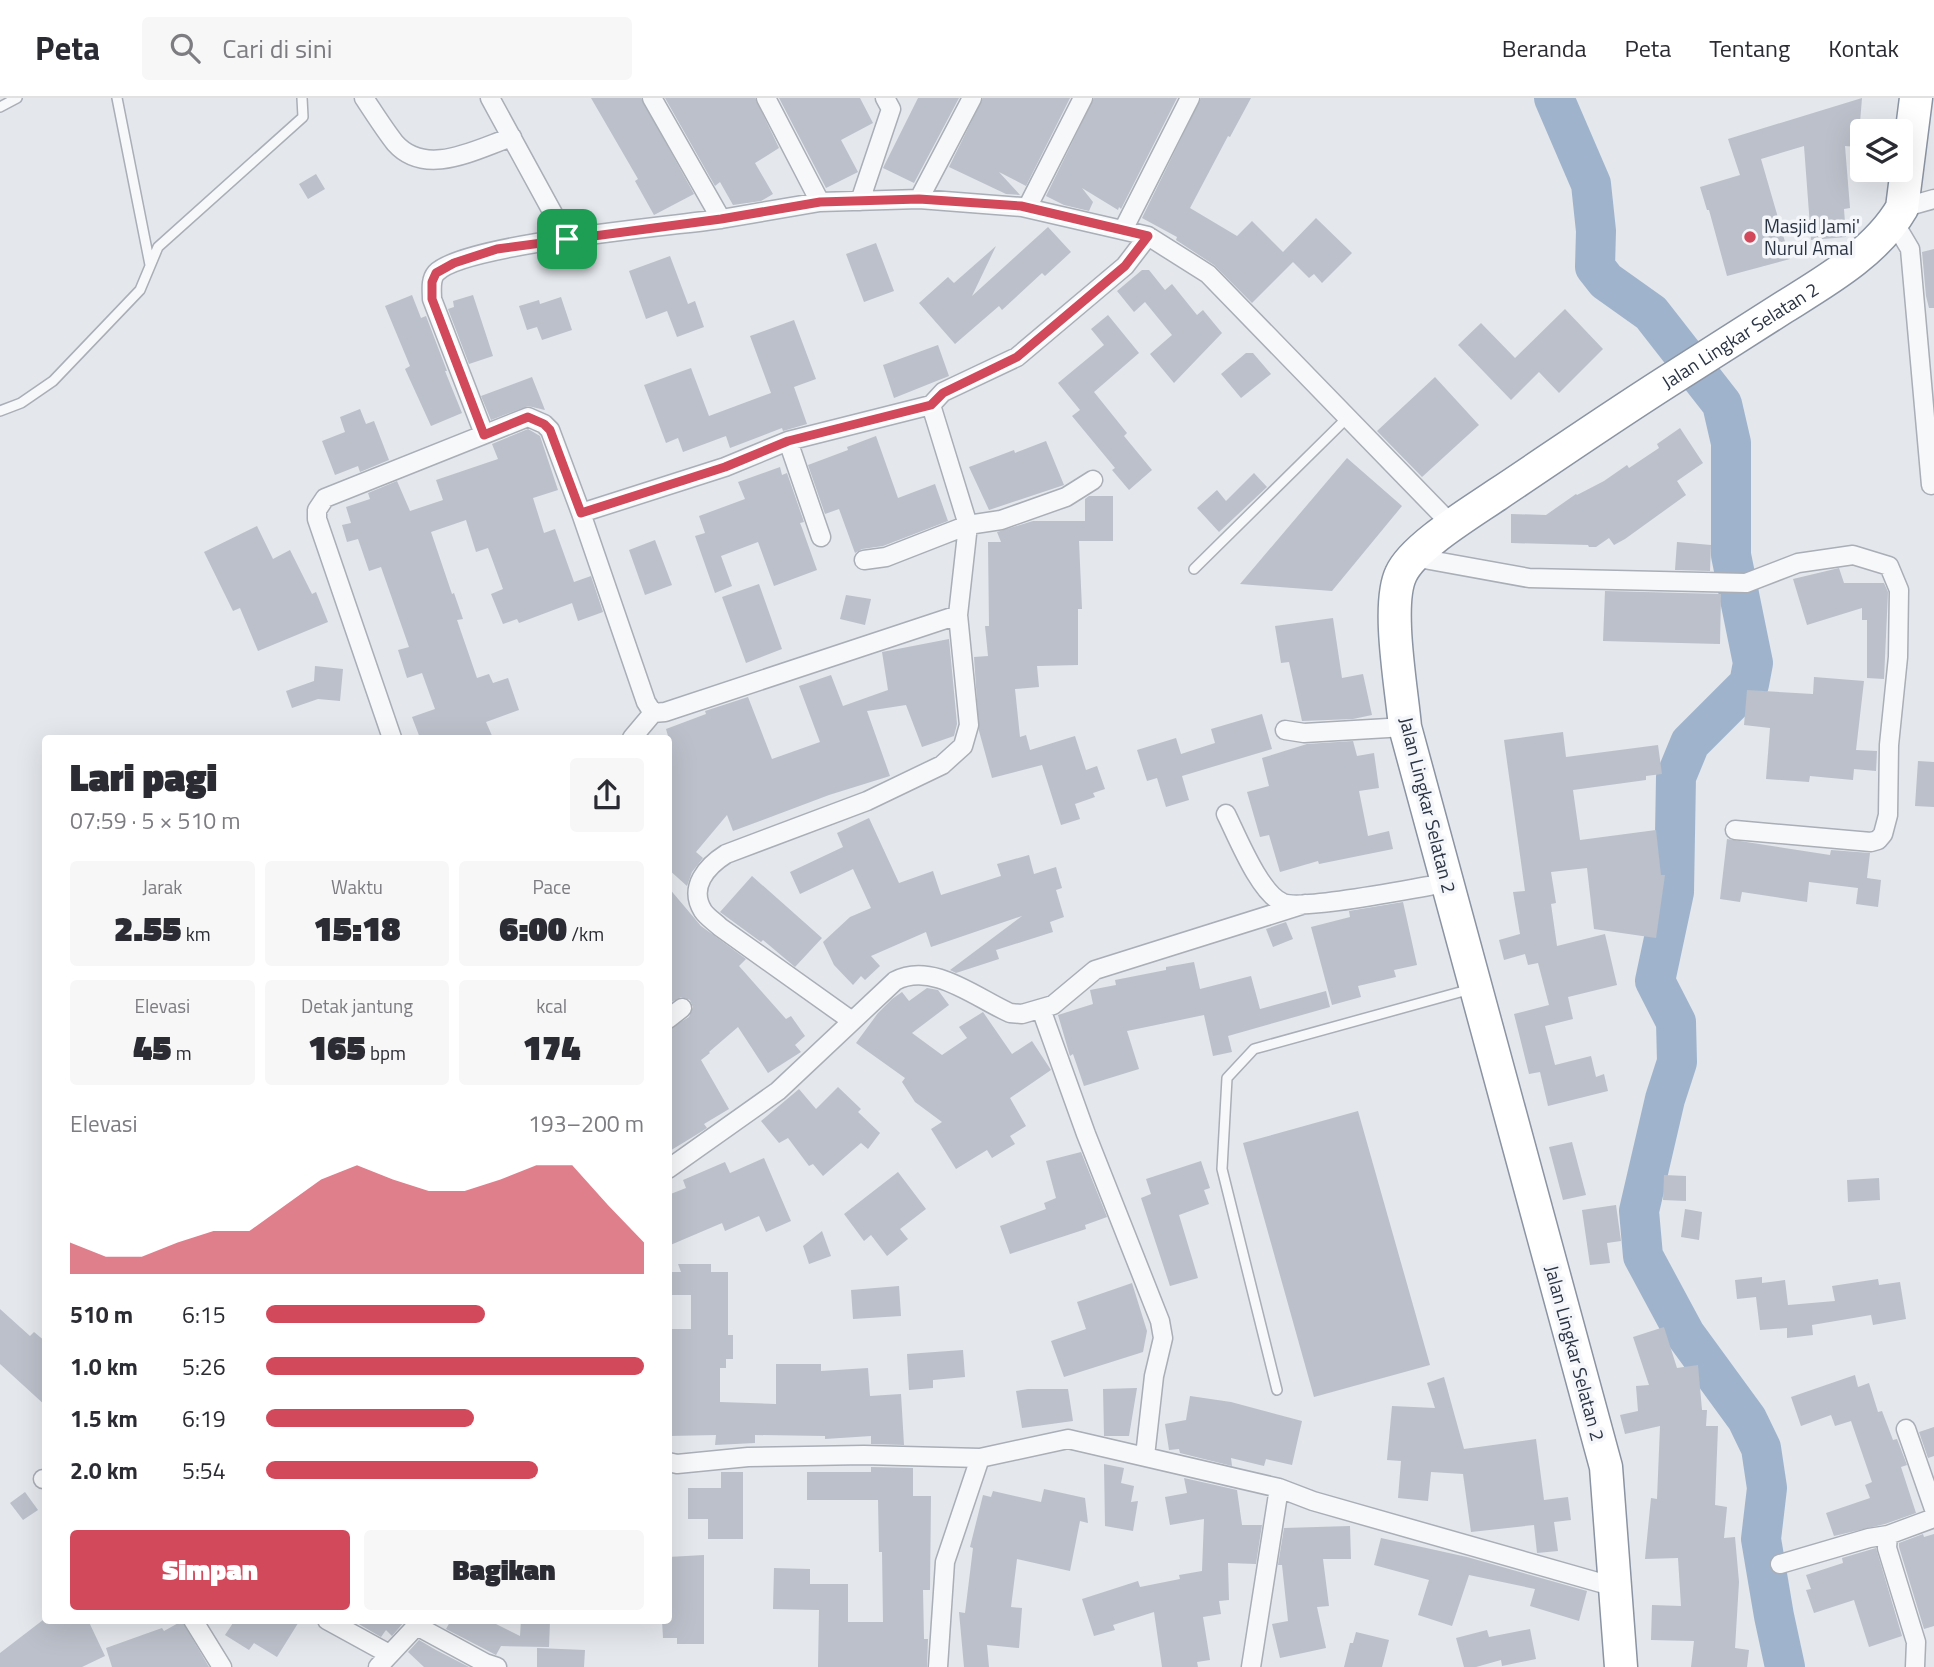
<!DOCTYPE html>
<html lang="id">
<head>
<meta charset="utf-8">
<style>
  :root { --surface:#fff; --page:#f7f7f7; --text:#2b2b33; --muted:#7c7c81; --line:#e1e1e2; --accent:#d1495b }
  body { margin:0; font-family:"Titillium Web",sans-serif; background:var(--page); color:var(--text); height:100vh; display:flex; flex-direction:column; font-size:26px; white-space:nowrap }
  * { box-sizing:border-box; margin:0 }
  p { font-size:23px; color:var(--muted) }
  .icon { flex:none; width:38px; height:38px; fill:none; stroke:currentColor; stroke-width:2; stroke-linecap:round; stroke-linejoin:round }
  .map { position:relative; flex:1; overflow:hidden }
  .drawer { position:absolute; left:42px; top:637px; width:630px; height:889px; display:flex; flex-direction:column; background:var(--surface); border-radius:7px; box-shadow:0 7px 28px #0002 }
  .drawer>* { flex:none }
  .controls { position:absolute; left:1850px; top:21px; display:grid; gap:14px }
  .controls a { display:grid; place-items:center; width:63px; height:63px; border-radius:7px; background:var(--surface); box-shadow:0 7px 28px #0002; font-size:35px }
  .pin { position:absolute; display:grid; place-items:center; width:60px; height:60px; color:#fff; margin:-30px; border-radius:14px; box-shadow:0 4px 10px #0006 }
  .round { display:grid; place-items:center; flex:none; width:74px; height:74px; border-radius:7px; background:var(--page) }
  .headline { display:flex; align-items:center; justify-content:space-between; height:119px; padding:0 28px }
  h1 { font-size:38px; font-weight:800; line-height:52px }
  .figures { display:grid; grid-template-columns:repeat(3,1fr); gap:10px; height:119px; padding:7px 28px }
  .figures div { display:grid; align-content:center; border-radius:7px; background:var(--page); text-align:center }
  .figures b { font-size:35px; font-weight:800 }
  .figures small { font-size:19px; font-weight:400 }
  .figures p { font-size:19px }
  .chart { height:196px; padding:14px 28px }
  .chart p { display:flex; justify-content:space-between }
  .chart svg { width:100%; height:126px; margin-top:7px; fill:var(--accent); opacity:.7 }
  .cta { display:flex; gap:14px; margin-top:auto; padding:14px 28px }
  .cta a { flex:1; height:80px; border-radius:7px; background:var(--accent); color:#fff; font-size:28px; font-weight:800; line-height:80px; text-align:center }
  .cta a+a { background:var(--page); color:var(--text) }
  ul { padding:0 28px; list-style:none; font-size:23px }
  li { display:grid; grid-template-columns:112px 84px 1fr; align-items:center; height:52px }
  li i { height:18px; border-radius:9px; background:var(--accent) }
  header { display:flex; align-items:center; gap:42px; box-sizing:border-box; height:98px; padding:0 35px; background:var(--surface); border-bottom:2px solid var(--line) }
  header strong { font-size:33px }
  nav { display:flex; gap:38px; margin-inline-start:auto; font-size:24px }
  .search { width:490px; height:63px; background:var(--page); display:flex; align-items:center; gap:18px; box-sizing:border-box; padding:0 24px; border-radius:7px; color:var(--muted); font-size:26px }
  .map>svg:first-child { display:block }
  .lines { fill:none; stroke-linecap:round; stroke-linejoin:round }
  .river { stroke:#9fb4cc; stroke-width:40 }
  .building { fill:#bbc0ca }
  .lane-casing { stroke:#a9aeb7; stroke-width:12 }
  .street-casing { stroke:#a9aeb7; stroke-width:21 }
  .highway-casing { stroke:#8b94a3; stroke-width:35 }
  .lane { stroke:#f7f8fa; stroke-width:9 }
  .street { stroke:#f7f8fa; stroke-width:18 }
  .highway { stroke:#fff; stroke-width:32 }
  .route-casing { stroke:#fff; stroke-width:14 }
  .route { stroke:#d1495b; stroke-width:9 }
  .poi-dot { fill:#d1495b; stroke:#f4f6f9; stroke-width:2.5 }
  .labels { text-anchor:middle; stroke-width:7; stroke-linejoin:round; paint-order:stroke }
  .poi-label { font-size:19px; fill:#2b3445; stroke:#f4f6f9; text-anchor:start }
  .street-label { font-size:19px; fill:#2b3445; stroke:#f4f6f9 }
</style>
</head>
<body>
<header>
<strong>Peta</strong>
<div class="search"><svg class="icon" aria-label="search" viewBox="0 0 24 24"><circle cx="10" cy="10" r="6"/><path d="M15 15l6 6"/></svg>Cari di sini</div>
<nav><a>Beranda</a><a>Peta</a><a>Tentang</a><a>Kontak</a></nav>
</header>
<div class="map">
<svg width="1934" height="1569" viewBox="0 0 1934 1569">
  <rect width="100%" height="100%" fill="#e4e7ec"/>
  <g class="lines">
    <!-- river -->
    <path class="river" d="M1554 0 1591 86 1596 133 1595 169 1606 183 1651 215 1722 306 1731 345V457L1753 565 1749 586 1690 645 1676 679 1674 794 1655 883 1676 924 1677 964 1665 1001 1639 1113 1643 1158 1685 1236 1747 1321 1761 1350 1767 1390 1761 1441 1774 1518 1785 1569"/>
  </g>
  <!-- building -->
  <path class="building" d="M591 0H641L694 96 654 117 635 83 638 81Z
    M665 0H755L779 50 755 65 773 96 761 103 733 107 720 84 715 88Z
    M779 0H860L873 25 841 42 858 74 826 90Z
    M918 0H959L914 85 883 70Z
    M983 0H1070L1026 88 999 74 1020 97 1006 96 949 69Z
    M1094 0H1177L1121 111 1119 109 1118 112 1082 90 1093 104 1089 113 1064 107 1046 98Z
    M1201 0H1251L1230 39 1228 38 1190 110 1237 138 1252 123 1283 154 1316 120 1352 155 1322 185 1314 176 1309 180 1293 164 1252 205 1214 167 1176 142 1177 139 1142 120Z
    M1862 0 1858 49 1845 48 1850 110 1844 111 1846 139 1811 142 1804 48 1761 61 1790 161 1727 178 1709 112H1707L1700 89 1740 77 1728 41Z
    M316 76 325 91 308 101 299 86Z
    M1048 129 1071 154 1045 178 1042 175 1002 212 999 208 955 246 919 205 948 179 954 185 996 148 972 198Z
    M876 145 894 193 864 204 846 156Z
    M1934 151V210H1929L1926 198 1922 154Z
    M670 158 688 206 695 203 704 229 677 239 667 213 646 221 629 173Z
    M1142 172H1149L1165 192 1172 186 1197 217 1203 212 1222 235 1174 285 1150 256 1172 237 1145 204 1134 214 1117 193Z
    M412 197 421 220 426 218 447 273H445L462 315 431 328 405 271 410 268 385 208Z
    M473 197 493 258 469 266 448 211 454 209 453 203Z
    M561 199 572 232 542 242 537 229 527 232 519 208 539 202 540 206Z
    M1565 211 1603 251 1559 295 1539 274 1511 302 1458 247 1481 225 1515 260Z
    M1108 217 1139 255 1094 294 1127 335 1124 338 1152 372 1129 392 1112 372 1115 370 1072 318 1080 312 1058 285 1104 247 1091 231Z
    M794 222 816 281 794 289 807 326 783 333 782 330 730 350 726 338 683 354 678 340 666 345 644 287 691 270 709 318 771 295 750 238Z
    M938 247 949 278 894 300 883 267Z
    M1246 255H1253L1271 276 1241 300 1221 276Z
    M532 279 545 312 528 308 491 322 481 298Z
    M1435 279 1479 327 1422 379 1377 333Z
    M360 311 366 326 374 323 389 362 360 374 358 368 335 377 322 343 345 334 340 319Z
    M1680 330 1703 365 1677 383 1686 397 1625 441 1614 447 1609 440 1596 449H1589L1588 447 1511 445V416L1546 417 1576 396 1577 397 1604 383 1627 367 1629 370 1659 350 1657 346Z
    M528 331 540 338 558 392 533 400 544 435 555 431 574 484 591 478 603 514 578 523 572 505 519 525 517 521 503 526 491 496 503 491 488 450 476 454 466 422 431 434 452 496 454 495 463 521 457 522 477 580 489 576 493 585 508 580 519 612 486 624 493 640H420L412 619 435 611 422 575 407 580 398 552 409 549 381 469 369 473 358 441 347 444 342 427 351 425 346 409 370 401 368 395 397 383 410 413 443 402 436 382 498 361 492 346Z
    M876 338 898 400 935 386 948 423 883 448 862 451 855 455 839 411 825 416 808 367 848 352 847 349Z
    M1046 343 1064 387 989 412 969 369 1014 352 1015 355Z
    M1347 360 1402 408 1332 493 1240 486Z
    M780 369 782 377 787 375 804 424 800 425 802 430 817 472 774 488 758 444 721 458 732 488 715 495 695 438 705 435 699 418 745 401 738 384Z
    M1254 375 1267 389 1219 434 1197 410 1217 392 1226 403Z
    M1089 398H1113V443H1079L1082 511H1078V567L1037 568 1039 589 1015 591 1020 639 1026 637 1030 652 1075 638 1086 672 1097 668 1105 691 1093 695 1095 699 1075 706 1080 721 1061 727 1042 667 992 680 979 633 974 559 988 558 985 528H989L988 444H1001L997 434 1033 423H1085V401Z
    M257 428 273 461 290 452 312 496 316 494 328 524 258 553 240 510 233 513 204 454Z
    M655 442 672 487 645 497 629 452Z
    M1677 444 1711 447 1710 473 1675 472Z
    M1839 470 1844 485H1884L1888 494 1884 581 1867 580V522H1862V510L1807 527 1793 481Z
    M759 486 782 551 746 565 722 499Z
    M1605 493 1721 496 1720 546 1603 543Z
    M846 497 871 501 865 527 840 521Z
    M1333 520 1342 580 1363 576 1372 617 1353 621 1302 623 1289 564 1281 565 1275 528Z
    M949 541 957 626 954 638 922 649 906 607 867 613 890 678 829 697 733 733 727 717 696 754 703 760 692 774 687 788 668 771V638L666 631 706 616 705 613 748 599 772 661 820 644 799 588 831 577 843 608 888 592 882 554Z
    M315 568 343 571 340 603 318 601 292 610 286 593 314 583Z
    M1814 579 1864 583 1856 652 1877 653 1876 673 1854 671 1853 682 1810 678 1809 684 1766 681 1770 630 1744 627 1747 592 1813 596Z
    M1262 616 1272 651 1182 678 1189 702 1166 709 1157 680 1147 683 1137 652 1176 640 1181 656 1215 645 1211 631Z
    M1563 634 1566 659 1658 647 1662 676 1646 678V682L1573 692 1580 742 1656 732 1661 777H1665L1656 840 1594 831 1587 770 1551 774 1556 805 1551 806 1557 848 1605 836 1617 887 1568 899 1573 921 1545 928 1555 967 1591 958 1596 979 1604 976 1608 993 1548 1008 1540 974 1529 976 1514 916 1549 907 1538 865 1528 867 1525 856 1504 862 1499 842 1520 836 1513 794 1525 793 1504 642Z
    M1353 643 1357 658 1374 655 1379 690 1359 693 1368 738 1389 733 1393 751 1319 766 1318 763 1280 774 1269 737 1260 739 1247 694 1269 688 1262 660 1307 646Z
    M1918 663 1934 664V709L1915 708Z
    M869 720 899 785 933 773 941 797 1001 778 997 766 1029 757 1034 776 1056 769 1062 790 1056 792 1064 819 1050 824 1053 834 996 852 999 861 956 875 950 872 1022 818 931 849 926 834 871 858 880 868 865 882 861 878 853 887 834 867 823 844 850 819 871 810 853 771 800 796 790 774 843 749 837 735Z
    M1727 741 1830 757 1831 752 1870 755 1867 780 1881 782 1878 809 1856 806 1858 790 1809 784 1807 804 1742 794 1740 804 1720 801Z
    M752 778 822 840 795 869 763 842 761 844 720 814Z
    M668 789 701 828 746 861 739 868 786 921 791 918 805 938 795 947 801 954 768 975 738 929 709 954 710 955 701 962 729 1011 704 1026 707 1030 696 1037 668 1054V932L689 919 693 909 690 902 681 899 668 906Z
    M1403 804 1417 867 1394 872 1396 879 1358 888 1361 899 1332 907 1311 829 1350 819 1349 813Z
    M1286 824 1293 841 1273 849 1266 831Z
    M1194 864 1200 891 1251 878 1260 911 1326 893 1330 909 1228 938 1232 954 1213 958 1204 917 1127 933 1139 971 1084 988 1073 956 1070 958 1058 917 1093 906 1090 892 1116 887 1115 882 1166 872V869Z
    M927 890 938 892 949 907 912 935 942 957 967 940 959 929 983 914 1012 956 1032 943 1051 972 1010 1000 1026 1028 1010 1038 1015 1046 992 1060 987 1052 956 1071 931 1031 942 1024 915 1004 902 984 905 980 856 945 878 915 892 901 902 894 909 903Z
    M838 989 861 1011 858 1014 880 1035 868 1051 861 1045 823 1078 813 1066 809 1068 788 1040 779 1045 761 1023 799 991 816 1011Z
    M1358 1013 1430 1267 1314 1299 1243 1045Z
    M1572 1044 1586 1097 1563 1102 1549 1049Z
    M1081 1054 1107 1119 1085 1127 1086 1131 1010 1156 1000 1128 1046 1111 1044 1105 1056 1100 1046 1063Z
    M764 1060 791 1123 766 1134 759 1118 725 1133 722 1125 668 1148V1097L686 1090 683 1082 725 1064 730 1075Z
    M1201 1063 1210 1090 1204 1092 1209 1106 1179 1117 1198 1180 1170 1188 1141 1100 1151 1096 1146 1081Z
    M898 1074 926 1111 900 1131 908 1141 887 1158 871 1137 864 1143 844 1116Z
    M1664 1077 1686 1078V1103L1663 1102Z
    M1879 1080 1880 1102 1848 1104 1847 1082Z
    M1616 1107 1621 1143 1607 1145 1610 1165 1590 1167 1582 1112Z
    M1685 1111 1702 1114 1699 1142 1681 1139Z
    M822 1133 831 1158 809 1166 803 1148Z
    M678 1166H711V1174H728V1237H733V1261H726V1270H720V1304L776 1306V1266H821V1273L868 1270 870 1298 901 1296 904 1347 871 1346V1338L825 1341V1338L755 1337V1345L715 1347 716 1337 668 1338V1231H691V1197H668V1174H681Z
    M1762 1179V1185L1785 1182 1788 1207 1835 1203 1832 1188 1878 1181 1879 1187 1900 1184 1906 1221 1873 1227 1871 1217 1812 1227 1813 1237 1787 1240V1230L1760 1232 1756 1199 1737 1201 1735 1182Z
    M1132 1185 1147 1233 1143 1254 1064 1279 1051 1243 1086 1231 1077 1204Z
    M899 1188 901 1218 853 1221 851 1192Z
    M0 1211 30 1238 34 1234 46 1244V1308L0 1266Z
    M1664 1229 1677 1270 1698 1267 1702 1312H1707L1706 1328H1718L1715 1407 1727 1409 1724 1440 1735 1439 1739 1484 1735 1550 1749 1552 1747 1569H1691L1694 1543 1651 1542 1652 1507 1681 1508 1678 1460 1645 1461 1651 1400 1657 1401 1660 1328 1625 1336 1620 1317 1638 1313 1636 1288 1649 1287 1633 1239Z
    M963 1252 965 1279 933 1282V1290L909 1292 907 1256Z
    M1855 1277 1858 1289 1869 1285 1878 1314 1882 1313 1893 1342 1897 1341 1907 1367 1901 1369 1916 1415 1885 1426 1834 1438 1826 1415 1870 1400 1865 1387 1872 1384 1851 1323 1835 1328 1831 1317 1801 1328 1791 1299Z
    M1444 1279 1464 1351 1536 1341 1544 1402 1568 1399 1571 1422 1554 1424 1558 1453 1537 1455 1534 1427 1471 1434 1463 1376 1431 1374 1428 1403 1398 1400 1401 1363 1387 1362 1392 1308 1435 1310 1427 1285Z
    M1137 1290 1129 1338H1104L1103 1291Z
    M1028 1291H1068L1073 1323 1022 1330 1016 1293Z
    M1190 1298 1231 1304 1302 1323 1292 1367 1266 1361 1264 1368 1231 1360 1232 1368 1180 1355 1179 1351 1169 1352 1165 1326 1186 1322Z
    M1934 1329V1358L1928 1360 1919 1334Z
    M1104 1366 1124 1370 1121 1385 1134 1388 1131 1404 1138 1403 1133 1433 1105 1428Z
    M871 1369 913 1370V1398H931L930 1492H923L924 1541H928L927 1569H818L819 1512 773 1511 774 1470 810 1471V1486H848V1524H883L882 1454H879L878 1402H807V1374H871Z
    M721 1374H743V1441H708V1421H688V1390H721Z
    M1184 1380 1237 1392 1242 1427H1262L1256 1466 1228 1465 1229 1502 1219 1503 1221 1516 1203 1519 1210 1562 1197 1564 1198 1569H1162L1154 1514 1113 1527 1115 1532 1094 1538 1082 1501 1138 1483 1140 1489 1180 1481 1179 1477 1202 1473 1204 1421 1170 1427 1165 1399 1187 1395Z
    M1044 1391 1085 1400 1088 1425 1080 1423 1070 1473 1017 1461 1011 1509 1022 1510 1019 1550 987 1547 989 1569H964L959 1514 965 1515 973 1450 970 1449 983 1397 991 1399 993 1393 1041 1404Z
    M25 1394 38 1412 23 1422 10 1405Z
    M1350 1428 1351 1461H1323L1329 1508 1317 1509 1326 1550 1280 1560 1272 1526 1288 1523 1282 1467H1278L1284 1430Z
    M1923 1436 1924 1439 1934 1436V1528L1924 1531 1899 1449V1445Z
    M1381 1440 1467 1459 1587 1493 1579 1523 1530 1508 1535 1491 1469 1477 1452 1528 1418 1517 1429 1482 1374 1467Z
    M1876 1450 1902 1538 1869 1549 1854 1502 1814 1515 1806 1492 1811 1491 1806 1477 1843 1465 1842 1460Z
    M704 1457V1546H677V1540H663L662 1522H668V1459Z
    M43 1522H88L105 1558 82 1569H0V1555Z
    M235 1522H300L277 1559 254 1545 249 1552 225 1537Z
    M352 1522H402L404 1524 392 1538 386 1532 381 1539Z
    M451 1522H488L520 1538 521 1522 550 1523 549 1549 501 1548 496 1557 446 1531Z
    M182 1523 209 1569H112L106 1550 162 1530 164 1533Z
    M1530 1531 1536 1561 1502 1568 1501 1562 1476 1569H1464L1456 1540 1487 1532 1489 1539Z
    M1356 1534 1389 1542 1382 1569H1344L1350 1545H1353Z
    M419 1542 436 1552 469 1569H424L408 1554Z
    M537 1550 585 1552 584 1569H537Z"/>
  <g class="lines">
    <!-- lane casing -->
    <g class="lane-casing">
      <path id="lane" d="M117 0 150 167
        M0 9 17 0
        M0 313 21 305 53 283 140 192 158 149 303 19 302 0
        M1194 471 1347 320
        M1277 1292 1222 1071 1227 980 1254 951 1471 891"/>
    </g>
    <!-- street casing -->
    <g class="street-casing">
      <path id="street" d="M364 0C374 15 384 31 395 45 426 80 476 51 512 39
        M490 0 567 141
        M652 0 721 121 820 104 919 101 1022 109 1148 138 1208 176 1452 427
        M766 0 820 104
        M919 101 972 0
        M860 103 891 11 885 0
        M1027 110 1083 0
        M1902 110 1934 101
        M1894 124 1910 151 1931 387
        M1123 132 1190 0
        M484 336 432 201C432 193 430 182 436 175 462 146 672 128 721 121
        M788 343 931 307
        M581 415 725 369 788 343 821 439
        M1413 459 1529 480 1746 485 1798 465 1853 457 1889 468 1899 492 1898 559 1889 647 1888 717 1883 736 1878 742 1871 744 1735 732
        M864 462 886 459 968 427 1001 422 1066 399 1093 382
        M1285 632 1304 635 1405 629
        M392 640 317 421V412L325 400 528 319 544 326 550 332 581 415 646 604 653 615 665 614 958 517 968 427 931 307 943 294 1017 259 1125 168 1148 138
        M632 640 653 615
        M1226 716C1237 738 1260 796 1283 805 1305 813 1418 789 1447 785
        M1041 911 1086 1036 1160 1223 1163 1240 1154 1278 1145 1358
        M668 921 682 910
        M852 923 720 829C715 824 707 819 703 813 688 789 707 768 726 756L867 703 942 667 963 648 969 627 958 517
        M668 1071 778 993 895 883C932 863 976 900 1010 915L1022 916 1053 907 1095 872 1305 806
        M1906 1331 1934 1411
        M668 1364 677 1366 748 1359 864 1357 980 1360 1068 1341 1279 1390 1313 1403 1615 1489
        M43 1381H46
        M1888 1437 1887 1450 1916 1544 1915 1569
        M1780 1466 1869 1440 1888 1437 1934 1420
        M193 1522 222 1569
        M327 1522 389 1556
        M417 1528 485 1565 497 1569
        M378 1569 422 1522
        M938 1569 945 1464 980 1360
        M1251 1569 1279 1390"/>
    </g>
    <!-- highway casing -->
    <g class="highway-casing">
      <g id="highway">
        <path id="s1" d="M1621 1569 1606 1369 1405 629C1402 593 1386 507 1401 476 1413 449 1472 414 1498 396 1558 356 1617 315 1679 276 1713 254 1747 233 1781 211 1824 184 1876 155 1902 110L1916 0"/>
      </g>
    </g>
    <!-- lane -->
    <use href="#lane" class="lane"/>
    <!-- street -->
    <use href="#street" class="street"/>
    <!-- highway -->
    <use href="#highway" class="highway"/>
  </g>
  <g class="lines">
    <!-- route casing -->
    <g class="route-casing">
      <path id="route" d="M919 101 1021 108 1148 138 1125 168 1017 259 943 295 931 307 788 343 725 369 581 415 550 332 544 326 528 319 484 337 432 201V184L436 175 454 165 497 151 721 121 820 104Z"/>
    </g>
    <!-- route -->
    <use href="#route" class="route"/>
  </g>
  <!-- markers -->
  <circle class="poi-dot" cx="1750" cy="139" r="7"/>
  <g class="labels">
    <!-- poi labels -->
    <g class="poi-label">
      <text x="1764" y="135">Masjid Jami'<tspan x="1764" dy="22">Nurul Amal</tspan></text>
    </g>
    <!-- street labels -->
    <g class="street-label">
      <text dy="7" stroke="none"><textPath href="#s1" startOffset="1538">Jalan Lingkar Selatan 2</textPath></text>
      <text transform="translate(1428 707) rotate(76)" y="7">Jalan Lingkar Selatan 2</text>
      <text transform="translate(1575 1255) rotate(75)" y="7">Jalan Lingkar Selatan 2</text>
    </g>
  </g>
</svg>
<div class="controls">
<a><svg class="icon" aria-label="layers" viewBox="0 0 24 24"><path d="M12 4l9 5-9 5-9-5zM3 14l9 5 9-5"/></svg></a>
</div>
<div class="pin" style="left:567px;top:141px;background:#1e9e55"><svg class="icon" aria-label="arrive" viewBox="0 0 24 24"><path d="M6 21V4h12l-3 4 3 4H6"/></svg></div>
<section class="drawer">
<div class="headline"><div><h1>Lari pagi</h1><p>07:59 · 5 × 510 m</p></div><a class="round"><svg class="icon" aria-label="share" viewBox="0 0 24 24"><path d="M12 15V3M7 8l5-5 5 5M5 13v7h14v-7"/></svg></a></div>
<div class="figures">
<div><p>Jarak</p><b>2.55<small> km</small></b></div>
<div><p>Waktu</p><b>15:18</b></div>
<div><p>Pace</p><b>6:00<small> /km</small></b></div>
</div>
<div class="figures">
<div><p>Elevasi</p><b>45<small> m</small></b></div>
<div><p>Detak jantung</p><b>165<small> bpm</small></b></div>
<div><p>kcal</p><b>174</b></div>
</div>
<div class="chart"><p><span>Elevasi</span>193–200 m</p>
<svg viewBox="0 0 160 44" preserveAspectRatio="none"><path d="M0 44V33L10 38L20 38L30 33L40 29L50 29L60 20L70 11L80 6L90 11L100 15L110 15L120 11L130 6L140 6L150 20L160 33V44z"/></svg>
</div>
<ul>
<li><b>510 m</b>6:15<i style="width:58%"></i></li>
<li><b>1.0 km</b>5:26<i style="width:100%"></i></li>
<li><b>1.5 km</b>6:19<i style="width:55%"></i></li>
<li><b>2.0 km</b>5:54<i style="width:72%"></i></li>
</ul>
<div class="cta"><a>Simpan</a><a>Bagikan</a></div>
</section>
</div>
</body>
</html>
